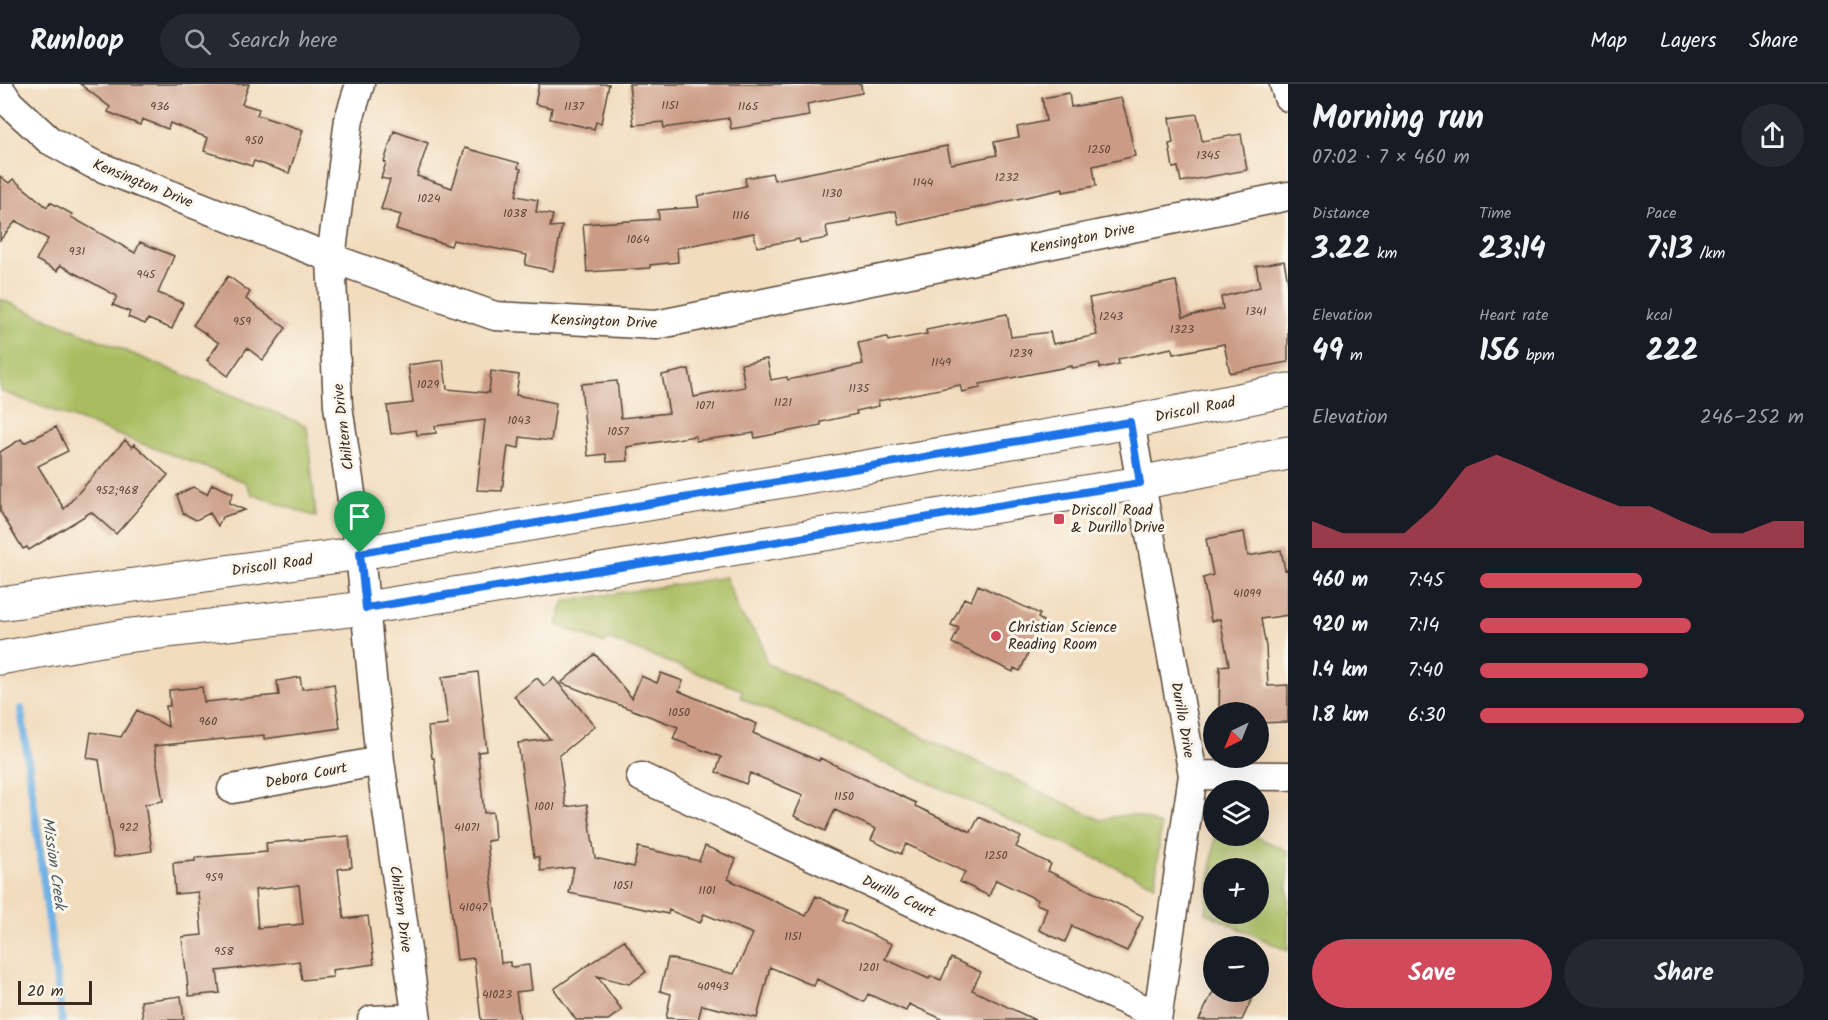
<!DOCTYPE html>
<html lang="en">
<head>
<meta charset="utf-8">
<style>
  :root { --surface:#171b24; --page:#242831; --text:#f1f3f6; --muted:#9ea1a6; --line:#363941; --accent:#d1495b }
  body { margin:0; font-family:Kalam,sans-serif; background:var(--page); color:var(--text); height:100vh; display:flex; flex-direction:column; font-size:22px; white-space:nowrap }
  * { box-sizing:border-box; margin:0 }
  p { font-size:20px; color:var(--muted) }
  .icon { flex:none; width:33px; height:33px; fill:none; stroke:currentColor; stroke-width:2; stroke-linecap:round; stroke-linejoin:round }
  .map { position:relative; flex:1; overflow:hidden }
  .details { display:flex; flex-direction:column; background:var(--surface); width:540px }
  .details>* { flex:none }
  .needle { width:39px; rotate:223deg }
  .tools { position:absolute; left:1203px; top:618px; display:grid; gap:12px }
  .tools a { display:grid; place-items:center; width:66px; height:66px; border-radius:50%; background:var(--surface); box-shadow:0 6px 24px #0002; font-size:30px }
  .scale { position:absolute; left:18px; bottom:15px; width:74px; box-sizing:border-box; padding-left:6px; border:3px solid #3b2a1e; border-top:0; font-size:16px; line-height:21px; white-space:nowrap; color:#3b2a1e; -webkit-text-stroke:4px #fbf7ec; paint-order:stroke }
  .pin { position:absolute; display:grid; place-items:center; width:51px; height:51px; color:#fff; margin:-62px -26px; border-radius:50% 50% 50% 0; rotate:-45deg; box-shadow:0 0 6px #0007 }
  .pin .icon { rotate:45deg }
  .round { display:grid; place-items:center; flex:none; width:63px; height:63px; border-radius:32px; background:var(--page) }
  .headline { display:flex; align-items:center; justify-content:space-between; height:102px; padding:0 24px }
  h1 { font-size:33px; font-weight:700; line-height:45px }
  .metrics { display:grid; grid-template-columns:repeat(3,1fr); gap:9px; height:102px; padding:6px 24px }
  .metrics div { display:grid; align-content:center }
  .metrics b { font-size:30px; font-weight:700 }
  .metrics small { font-size:16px; font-weight:400 }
  .metrics p { font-size:16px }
  .chart { height:168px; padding:12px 24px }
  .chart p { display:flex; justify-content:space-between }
  .chart svg { width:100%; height:108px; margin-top:6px; fill:var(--accent); opacity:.7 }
  .button { display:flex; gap:12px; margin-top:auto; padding:12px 24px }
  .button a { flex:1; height:69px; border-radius:36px; background:var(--accent); color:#fff; font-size:24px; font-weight:700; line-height:69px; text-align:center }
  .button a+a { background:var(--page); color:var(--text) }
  ul { padding:0 24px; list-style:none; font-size:20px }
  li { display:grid; grid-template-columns:96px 72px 1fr; align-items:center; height:45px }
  li i { height:15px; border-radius:8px; background:var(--accent) }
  header { display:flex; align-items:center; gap:36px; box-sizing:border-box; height:84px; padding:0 30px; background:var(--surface); border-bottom:2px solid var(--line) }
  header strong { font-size:28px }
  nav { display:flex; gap:33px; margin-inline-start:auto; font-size:21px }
  .search { width:420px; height:54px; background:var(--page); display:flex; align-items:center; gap:15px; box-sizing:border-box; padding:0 21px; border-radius:33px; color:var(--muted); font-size:22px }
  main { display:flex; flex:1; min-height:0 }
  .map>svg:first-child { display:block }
  .green { fill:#a9bd61; stroke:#727440; stroke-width:1.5; fill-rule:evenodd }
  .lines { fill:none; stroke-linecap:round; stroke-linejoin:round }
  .stream { stroke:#70b2e5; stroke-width:8 }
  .building { fill:#cb9b85; fill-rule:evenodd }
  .street-casing { stroke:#564536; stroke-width:31 }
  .secondary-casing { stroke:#564536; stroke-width:35 }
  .street { stroke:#fff; stroke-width:28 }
  .secondary { stroke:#fff; stroke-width:33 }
  .route-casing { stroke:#fff; stroke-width:12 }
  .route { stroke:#1a73e8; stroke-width:8 }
  .poi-dot { fill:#d1495b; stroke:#fbf7ec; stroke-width:2 }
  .labels { text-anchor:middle; stroke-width:6; stroke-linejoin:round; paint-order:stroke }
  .number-label { font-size:12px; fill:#5f4638 }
  .street-label { font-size:15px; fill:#3b2a1e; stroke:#fbf7ec }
  .poi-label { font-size:15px; fill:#3b2a1e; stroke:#fbf7ec; text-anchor:start }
  .water-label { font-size:16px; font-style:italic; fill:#4e5a64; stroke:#fbf7ec }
</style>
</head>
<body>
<header>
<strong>Runloop</strong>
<div class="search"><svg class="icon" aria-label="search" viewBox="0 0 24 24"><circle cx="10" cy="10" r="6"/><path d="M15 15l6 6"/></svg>Search here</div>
<nav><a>Map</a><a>Layers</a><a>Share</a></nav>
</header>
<main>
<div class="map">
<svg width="1288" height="936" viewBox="0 0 1288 936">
  <rect width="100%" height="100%" fill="#fbf7ec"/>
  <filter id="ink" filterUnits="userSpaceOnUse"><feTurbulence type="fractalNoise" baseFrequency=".0167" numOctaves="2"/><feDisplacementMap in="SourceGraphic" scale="12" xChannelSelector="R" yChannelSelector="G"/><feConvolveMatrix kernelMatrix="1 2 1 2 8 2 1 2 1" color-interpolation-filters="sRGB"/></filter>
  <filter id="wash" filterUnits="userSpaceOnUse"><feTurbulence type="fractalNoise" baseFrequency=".008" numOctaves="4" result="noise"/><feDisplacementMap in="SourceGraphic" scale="24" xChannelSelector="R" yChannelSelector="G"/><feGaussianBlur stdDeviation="1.35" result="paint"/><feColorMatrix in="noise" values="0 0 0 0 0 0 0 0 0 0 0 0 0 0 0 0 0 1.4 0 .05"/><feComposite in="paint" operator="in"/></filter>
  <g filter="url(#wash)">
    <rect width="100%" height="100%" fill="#f2dcbe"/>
    <!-- green -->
    <path class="green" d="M0 215 307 342 316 433 253 411 245 398 0 307Z
      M726 493 739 529 761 556 766 579 1101 736C1130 728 1134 729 1161 742L1155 801 741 614 742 606 608 555 605 560 557 541 565 517Z
      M1215 752H1255L1288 767V867L1206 829ZM1214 784H1258V830H1214Z"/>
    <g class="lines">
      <!-- stream -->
      <path class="stream" d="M21 625 62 936"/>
    </g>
    <g id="blocks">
      <!-- building -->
      <path class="building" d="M80 0H249L242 20 259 25 257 31 303 46 289 89 254 77 252 82 204 67 208 54 170 39 168 45 142 35 140 41 108 28 110 23Z
        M539 0H609L601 39 596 38 594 45 550 35 552 24 535 20Z
        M629 0H861L862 9 807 20 809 32 731 45 729 34 664 44 663 38 634 41Z
        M1069 9 1071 23 1121 14 1127 34 1135 72 1093 82 1096 102 1063 108V105L899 141 896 127 850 136V138L826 142 828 154 800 159 799 155 757 163 754 149 677 164 678 178 650 181V184L587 188 583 140 659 135 658 126 699 123 697 112 746 102 745 94 772 89 774 96 947 62 951 80 997 71 994 58 1019 53 1017 43 1046 37 1042 14Z
        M1197 30 1202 57 1241 50 1247 86 1181 98 1178 83 1173 84 1169 60 1173 59 1169 34Z
        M394 47 428 59 417 92 452 104 465 64 519 79 518 84 521 85 516 112 538 116 536 128 553 131 550 143 562 142 553 187 525 181 527 171 453 156 451 162 396 145 401 131 381 125 390 96 381 94 386 79 384 78Z
        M0 92 9 99 13 95 47 123 50 118 72 130 71 133 135 169 140 158 174 172 158 209 183 219 172 245 148 235 145 240 128 233 130 228 113 221 117 212 60 181 57 187 36 176 48 155 16 137 0 156Z
        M1284 177 1288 197V278L1230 289 1224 260 1173 270 1172 264 1118 275 1119 280 1100 284 1099 279 1072 284V282L980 300V304L962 308 960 301 878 317 879 322 856 327 857 330 821 338V341L755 354 754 349 696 357 695 352 627 363 628 377 607 378 606 370 588 372 581 300 617 297 621 334 669 329 662 291 689 285 694 313 745 303 741 280 767 275 771 296 787 293 788 296 863 280 858 259 887 253 888 257 927 250 926 246 1007 230 1011 253 1050 248 1053 260 1097 251 1089 214 1176 197 1183 233 1223 225 1221 213 1260 203 1256 182Z
        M228 192 250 208 246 215 286 244 263 276 247 264 228 292 207 276 219 259 193 241Z
        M443 276 447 305 489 309 491 287 519 291 516 311 556 319 551 357 520 353 519 364 508 362 502 407 477 406 485 336 435 342 436 349 417 351 416 346 391 350 387 322 413 319 408 281Z
        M56 343 68 367 38 382 64 425 125 356 132 363 134 360 168 391 116 450 91 428 29 466 27 463 23 465 0 427V368L21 355 24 359Z
        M212 400 233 409 229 419 245 426 222 433 218 442 210 429 196 436 183 429 177 411 193 403 207 410Z
        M1244 448 1248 472 1281 466 1285 486 1288 485V531L1261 535 1266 563 1268 602 1288 601V638L1258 639V628H1219L1220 582 1229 581 1220 535 1211 537 1203 494 1213 491 1206 455Z
        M978 501 1040 530 1038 534 1043 537 1020 587 1014 584 1013 588 952 559 959 544 951 541 964 514 971 517Z
        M595 570 632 614 641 592 657 599 661 589 683 597 679 607 757 640 753 649 819 677 820 674 916 719 915 722 971 748 979 733 1021 753 1016 763 1051 780 1048 787 1143 832 1127 867 1072 842 1065 858 1039 846 1047 824 1036 820 1038 816 996 796 989 812 960 798 965 788 906 760 901 770 871 756 876 745 835 726 825 747 794 732 803 711 750 689 746 700 716 688 721 673 673 655 678 643 561 599Z
        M478 588 487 667 478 668 484 729 493 728 495 756 487 757 501 879 510 878V882L513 883 529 881 532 906 516 908 520 936H481L474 874 457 876 434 674H432L428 643 448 641 442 593Z
        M300 593 302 605 334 600 340 644 264 655V651L154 662 163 717 145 720 152 767 114 773 99 676 87 674 91 648 121 653 137 626 168 643 166 622H170L169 606 202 603 204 618 279 611 277 597Z
        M537 594 544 602 554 594 595 642 559 672 566 723 587 720 595 774 634 783 638 763 699 777 705 762 736 775 728 795 806 832 816 812 847 826 842 837 892 860 885 875 929 895 931 892 941 896 951 874 981 888 972 906 1035 936H944L909 920 906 927 868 910 864 918 817 895 814 902 770 883 757 934 702 921 698 936 666 934 671 910 660 907 668 874 734 890 753 850 704 830 700 839 669 826 668 830 569 809 574 783 541 787 539 773H534L518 659 550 655 514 612Z
        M349 752 352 783 338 785 344 835 368 832 374 880 332 886 333 893 302 896 299 877 217 887 220 909 189 912 182 853 202 851 198 808 175 810 173 779 195 777V774L267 768 266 759ZM299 801 303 840 258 844 255 806Z
        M624 856 646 888 629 900 597 892 622 926 608 936H576L554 905Z
        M1213 908H1255L1242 936H1199Z
        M181 912 184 936H143L141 917Z"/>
    </g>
  </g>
  <g filter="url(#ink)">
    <use href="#blocks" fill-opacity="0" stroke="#564536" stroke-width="1.5"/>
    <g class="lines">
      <!-- street casing -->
      <g class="street-casing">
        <path id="street" d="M360 0 349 35 331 174 338 322 360 469 380 677 417 936
          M1284 0 1288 13
          M0 5 10 20 49 56 93 80 331 174 495 232 656 241 1288 112
          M1130 338 1193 691 1157 936
          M1193 691 1288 692
          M641 693 1157 931
          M232 705 380 677
          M372 936 416 934"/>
      </g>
      <!-- secondary casing -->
      <g class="secondary-casing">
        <path id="secondary" d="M0 520 360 469 1130 338 1288 306
          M0 574 124 552 366 524 1140 399 1288 369"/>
      </g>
      <!-- street -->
      <use href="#street" class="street"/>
      <!-- secondary -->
      <use href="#secondary" class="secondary"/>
    </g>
  </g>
  <g class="lines" filter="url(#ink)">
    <!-- route casing -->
    <g class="route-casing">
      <path id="route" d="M1130 338 1140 399 366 524 360 469Z"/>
    </g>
    <!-- route -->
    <use href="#route" class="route"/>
  </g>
  <!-- markers -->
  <g class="poi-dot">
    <rect x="1053" y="429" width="12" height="12" rx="3"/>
    <circle cx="996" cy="552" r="6"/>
  </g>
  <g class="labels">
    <!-- number labels -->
    <g class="number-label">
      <text x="670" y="25">1151</text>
      <text x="160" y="26">936</text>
      <text x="574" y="26">1137</text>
      <text x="748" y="26">1165</text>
      <text x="254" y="60">950</text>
      <text x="1099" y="69">1250</text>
      <text x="1208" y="75">1345</text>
      <text x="1007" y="97">1232</text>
      <text x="923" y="102">1144</text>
      <text x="832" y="113">1130</text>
      <text x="429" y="118">1024</text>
      <text x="515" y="133">1038</text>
      <text x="741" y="135">1116</text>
      <text x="638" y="159">1064</text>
      <text x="77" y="171">931</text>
      <text x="146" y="194">945</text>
      <text x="1256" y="231">1341</text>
      <text x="1111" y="236">1243</text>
      <text x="242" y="241">959</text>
      <text x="1182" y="249">1323</text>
      <text x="1021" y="273">1239</text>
      <text x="941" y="282">1149</text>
      <text x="428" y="304">1029</text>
      <text x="859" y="308">1135</text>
      <text x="783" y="322">1121</text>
      <text x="705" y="325">1071</text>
      <text x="519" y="340">1043</text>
      <text x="618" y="351">1057</text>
      <text x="117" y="410">952;968</text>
      <text x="1247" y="513">41099</text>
      <text x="679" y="632">1050</text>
      <text x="208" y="641">960</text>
      <text x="844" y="716">1150</text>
      <text x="544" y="726">1001</text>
      <text x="129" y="747">922</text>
      <text x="467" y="747">41071</text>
      <text x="996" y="775">1250</text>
      <text x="214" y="797">959</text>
      <text x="623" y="805">1051</text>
      <text x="707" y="810">1101</text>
      <text x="473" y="827">41047</text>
      <text x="793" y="856">1151</text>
      <text x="224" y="871">958</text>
      <text x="869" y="887">1201</text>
      <text x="713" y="906">40943</text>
      <text x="497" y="914">41023</text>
    </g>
    <!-- street labels -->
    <g class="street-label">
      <text transform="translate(143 99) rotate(22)" y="5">Kensington Drive</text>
      <text transform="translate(1082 154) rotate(-11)" y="5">Kensington Drive</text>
      <text transform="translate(604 237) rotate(2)" y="5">Kensington Drive</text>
      <text transform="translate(1195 325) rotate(-11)" y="5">Driscoll Road</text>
      <text transform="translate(343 343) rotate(-97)" y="5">Chiltern Drive</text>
      <text transform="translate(272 481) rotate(-8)" y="5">Driscoll Road</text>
      <text transform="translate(1183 636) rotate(80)" y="5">Durillo Drive</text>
      <text transform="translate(306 691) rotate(-11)" y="5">Debora Court</text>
      <text transform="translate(899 812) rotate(25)" y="5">Durillo Court</text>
      <text transform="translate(401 825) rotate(82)" y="5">Chiltern Drive</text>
    </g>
    <!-- poi labels -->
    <g class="poi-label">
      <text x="1071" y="431">Driscoll Road<tspan x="1071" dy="17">&amp; Durillo Drive</tspan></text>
      <text x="1008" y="548">Christian Science<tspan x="1008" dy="17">Reading Room</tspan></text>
    </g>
    <!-- water labels -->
    <g class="water-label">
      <text transform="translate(55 779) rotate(82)" y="6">Mission Creek</text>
    </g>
  </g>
</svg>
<div class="tools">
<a><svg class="needle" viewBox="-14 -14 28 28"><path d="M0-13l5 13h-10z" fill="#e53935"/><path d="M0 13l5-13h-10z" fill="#9ea1a6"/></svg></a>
<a><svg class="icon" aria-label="layers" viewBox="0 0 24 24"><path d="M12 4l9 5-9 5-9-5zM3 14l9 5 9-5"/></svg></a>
<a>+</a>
<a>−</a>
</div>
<div class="scale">20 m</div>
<div class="pin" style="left:360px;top:469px;background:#1e9e55"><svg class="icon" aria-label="arrive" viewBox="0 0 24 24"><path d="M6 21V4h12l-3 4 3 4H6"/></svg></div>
</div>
<section class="details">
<div class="headline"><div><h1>Morning run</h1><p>07:02 · 7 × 460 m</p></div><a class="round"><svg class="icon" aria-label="share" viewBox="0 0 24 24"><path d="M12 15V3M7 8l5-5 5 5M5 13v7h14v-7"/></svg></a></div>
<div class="metrics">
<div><p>Distance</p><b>3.22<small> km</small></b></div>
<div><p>Time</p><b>23:14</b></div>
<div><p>Pace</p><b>7:13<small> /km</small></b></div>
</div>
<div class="metrics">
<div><p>Elevation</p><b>49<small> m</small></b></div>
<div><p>Heart rate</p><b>156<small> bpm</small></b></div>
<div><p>kcal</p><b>222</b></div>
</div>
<div class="chart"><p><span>Elevation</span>246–252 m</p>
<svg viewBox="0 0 160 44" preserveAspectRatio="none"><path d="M0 44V33L10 38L20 38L30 38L40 27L50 11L60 6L70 11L80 17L90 22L100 27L110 27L120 33L130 38L140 38L150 33L160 33V44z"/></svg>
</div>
<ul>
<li><b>460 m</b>7:45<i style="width:50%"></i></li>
<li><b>920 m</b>7:14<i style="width:65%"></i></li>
<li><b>1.4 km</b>7:40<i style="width:52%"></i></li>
<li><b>1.8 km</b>6:30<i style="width:100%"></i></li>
</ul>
<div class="button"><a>Save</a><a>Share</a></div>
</section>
</main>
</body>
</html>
